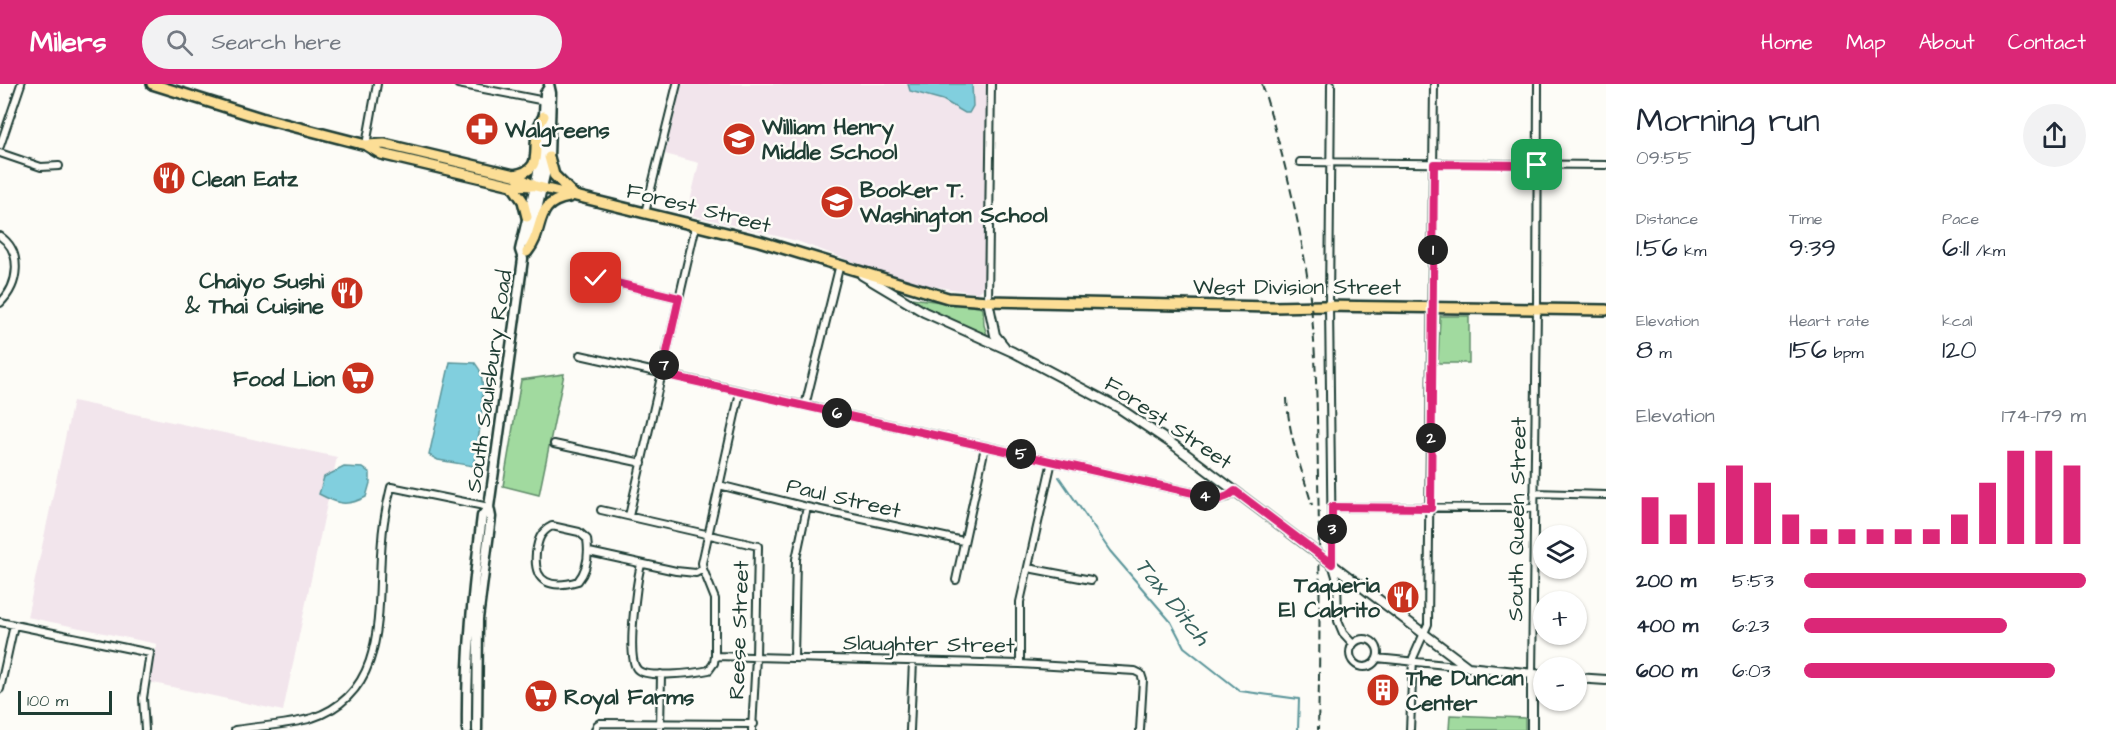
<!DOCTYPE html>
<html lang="en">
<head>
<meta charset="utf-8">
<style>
  :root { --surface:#fff; --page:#f2f2f3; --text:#1f2937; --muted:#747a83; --accent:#db2777 }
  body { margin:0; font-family:"Architects Daughter",sans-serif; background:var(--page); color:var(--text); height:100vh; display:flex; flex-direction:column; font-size:22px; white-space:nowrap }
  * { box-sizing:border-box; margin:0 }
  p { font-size:20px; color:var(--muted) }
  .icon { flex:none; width:33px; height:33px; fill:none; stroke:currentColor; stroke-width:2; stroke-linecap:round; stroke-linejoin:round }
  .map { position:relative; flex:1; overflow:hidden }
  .details { display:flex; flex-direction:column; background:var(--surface); width:510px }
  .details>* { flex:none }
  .buttons { position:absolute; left:1533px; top:441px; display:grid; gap:12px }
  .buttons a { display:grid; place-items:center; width:54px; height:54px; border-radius:50%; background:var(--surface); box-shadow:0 2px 4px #0004; font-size:30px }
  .scale { position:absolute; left:18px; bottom:15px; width:94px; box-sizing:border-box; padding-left:6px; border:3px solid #1f3d34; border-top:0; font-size:16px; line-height:21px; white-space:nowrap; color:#1f3d34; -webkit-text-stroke:4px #fdfcf7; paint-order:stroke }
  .pin { position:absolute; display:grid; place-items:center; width:51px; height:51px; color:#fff; margin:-26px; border-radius:12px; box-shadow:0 3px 9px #0006 }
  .km { position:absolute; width:30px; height:30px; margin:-15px; border-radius:50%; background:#222; color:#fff; font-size:16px; line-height:30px; text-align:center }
  .round { display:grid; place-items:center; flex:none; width:63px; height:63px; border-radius:32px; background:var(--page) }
  .head { display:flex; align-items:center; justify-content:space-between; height:102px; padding:0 30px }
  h1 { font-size:33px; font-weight:600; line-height:45px }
  .metrics { display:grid; grid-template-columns:repeat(3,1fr); gap:9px; height:102px; padding:6px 30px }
  .metrics div { display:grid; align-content:center }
  .metrics b { font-size:26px; font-weight:600 }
  .metrics small { font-size:16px; font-weight:400 }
  .metrics p { font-size:16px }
  .chart { height:168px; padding:12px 30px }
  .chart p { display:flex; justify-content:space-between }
  .chart svg { width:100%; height:108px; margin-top:6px; stroke:var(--accent); stroke-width:6 }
  ul { padding:0 30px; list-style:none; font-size:20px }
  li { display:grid; grid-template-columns:96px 72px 1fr; align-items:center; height:45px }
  li i { height:15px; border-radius:8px; background:var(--accent) }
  header { display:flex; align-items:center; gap:36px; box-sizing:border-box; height:84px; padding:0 30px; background:var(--accent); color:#fff }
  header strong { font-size:28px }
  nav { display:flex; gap:33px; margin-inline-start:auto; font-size:21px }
  .search { width:420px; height:54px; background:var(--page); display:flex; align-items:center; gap:15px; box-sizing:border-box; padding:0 21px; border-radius:33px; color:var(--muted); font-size:22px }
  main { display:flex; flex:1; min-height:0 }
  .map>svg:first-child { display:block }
  .built { fill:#f2e5ec }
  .green { fill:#a1da9f; stroke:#608c6a; stroke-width:1.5 }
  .water { fill:#81cfde; stroke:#5a959a; stroke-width:1.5 }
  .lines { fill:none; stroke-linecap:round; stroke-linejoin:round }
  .stream { stroke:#5a959a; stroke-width:2 }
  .minor-casing { stroke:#1f3d34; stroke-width:10 }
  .tertiary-casing { stroke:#1f3d34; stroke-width:12 }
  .secondary-casing { stroke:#1f3d34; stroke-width:13 }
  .trunk-casing { stroke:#1f3d34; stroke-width:14 }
  .minor { stroke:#fdfcf7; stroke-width:6 }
  .tertiary { stroke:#fdfcf7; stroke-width:8 }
  .secondary { stroke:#fdfcf7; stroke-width:8 }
  .trunk { stroke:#fcde96; stroke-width:9 }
  .rail { stroke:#1f3d34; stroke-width:2; stroke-dasharray:9 4.5; stroke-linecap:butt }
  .route-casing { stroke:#fff; stroke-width:12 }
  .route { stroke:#db2777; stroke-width:8 }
  .labels { text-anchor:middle; stroke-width:5; stroke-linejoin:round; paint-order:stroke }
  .poi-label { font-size:22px; font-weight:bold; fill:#1f3d34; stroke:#fdfcf7; text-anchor:start }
  .street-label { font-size:22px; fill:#1f3d34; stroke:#fdfcf7 }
  .water-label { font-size:24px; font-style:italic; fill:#38625e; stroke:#fdfcf7 }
</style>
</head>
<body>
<header>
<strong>Milers</strong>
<div class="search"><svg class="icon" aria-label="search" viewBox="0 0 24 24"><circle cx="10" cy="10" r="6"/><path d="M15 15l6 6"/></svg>Search here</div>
<nav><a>Home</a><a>Map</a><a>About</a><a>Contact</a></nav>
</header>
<main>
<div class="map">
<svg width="1606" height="646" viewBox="0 0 1606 646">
  <rect width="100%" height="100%" fill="#fdfcf7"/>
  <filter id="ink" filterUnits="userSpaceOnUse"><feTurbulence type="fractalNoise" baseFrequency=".0167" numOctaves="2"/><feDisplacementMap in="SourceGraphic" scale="12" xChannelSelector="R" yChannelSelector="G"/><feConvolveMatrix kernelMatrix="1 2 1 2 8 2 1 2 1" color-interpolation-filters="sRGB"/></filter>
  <g filter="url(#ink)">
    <!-- built -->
    <path class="built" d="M682 0H986L984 204 977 209 919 200 897 194 797 157 687 130 699 79 665 70Z
      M73 317 337 373 283 627 149 598 157 560 27 533Z"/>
    <!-- green -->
    <path class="green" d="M911 214 979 223 983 225 984 241 988 254 911 216Z
      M1440 232H1469V279H1438Z
      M564 290 539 411 503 402 521 296Z
      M1450 631 1525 634V646H1449Z"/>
    <!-- water -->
    <path class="water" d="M908 0H972L973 22 969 29H965L943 16 910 7Z
      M450 278 475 279C476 281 480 285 480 287 487 306 478 362 473 382L438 376 429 371Z
      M344 383 363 384 370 389V399L366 413C346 423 338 420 319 410L324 393Z"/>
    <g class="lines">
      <!-- stream -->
      <path class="stream" d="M1059 393 1110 467 1171 538 1184 563 1240 607 1299 615 1298 646"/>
      <!-- minor casing -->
      <g class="minor-casing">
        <path id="minor" d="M458 0 545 17
          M1331 0 1329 222 1332 479 1337 496 1338 537 1343 549 1353 560
          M366 61 377 0
          M0 62 21 0
          M0 69 41 83 59 82
          M1300 78 1606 81
          M645 129 677 0
          M0 152C23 168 19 201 0 219
          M596 194 679 214
          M988 217 991 0
          M580 271 1220 415 1228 413 1235 407
          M805 322 840 180
          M554 360 642 379
          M719 401 807 423 963 457
          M1534 409 1606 411
          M1332 423 1534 424
          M601 426 758 462 756 573 752 646
          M629 432 696 141
          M552 442 579 448 587 455C589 469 588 485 578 497 552 505 533 500 536 469 538 456 540 448 552 442Z
          M589 468 676 487 696 489 703 485
          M641 480C637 497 626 573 637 585 645 595 696 589 709 586L714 579 715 572V515L703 485 702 479 740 308
          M1028 484 1091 496
          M956 496 985 363
          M0 538 150 569 143 614 145 646
          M1350 569a14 14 0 1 1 28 0a14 14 0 1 1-28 0Z
          M715 572 1020 580 1135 587 1141 590 1143 596 1140 646
          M794 574 796 475 807 423
          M1377 574 1466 583
          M1020 580V518L1052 377
          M1532 590 1537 225 1538 0
          M0 605 14 541
          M235 646C260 642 288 641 312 634 391 608 376 521 382 456 383 438 387 420 391 403L489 423
          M595 646 597 641 600 639 754 640
          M660 646 661 590
          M910 646 913 577
          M1410 646 1413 574 1428 540 1434 0"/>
      </g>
      <!-- tertiary casing -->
      <g class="tertiary-casing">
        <path id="tertiary" d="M862 191 924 228 1013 268 1119 324 1174 361 1468 583 1544 591
          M988 217 995 251 1004 262
          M1576 594 1606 596
          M1532 646V590"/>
      </g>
      <!-- secondary casing -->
      <g class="secondary-casing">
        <path id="secondary" d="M529 161 549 73 551 9 549 0
          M467 646C466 572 473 505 482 432L489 423
          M477 646 478 535 491 433 489 423 523 175 520 166 542 71 545 9 549 3"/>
      </g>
      <!-- trunk casing -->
      <g class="trunk-casing">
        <path id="trunk" d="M152 0 261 34 366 61 381 70 512 101 532 102
          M366 61 384 60 514 91 535 102 759 157 948 214 988 217 1273 223 1323 222 1606 226
          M549 73 554 91 574 111
          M514 91C545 86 532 67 538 45 539 41 542 36 544 32
          M512 101 523 117 527 133
          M527 168C546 145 532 119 569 113"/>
      </g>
      <!-- minor -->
      <use href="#minor" class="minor"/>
      <!-- tertiary -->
      <use href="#tertiary" class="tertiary"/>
      <!-- secondary -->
      <use href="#secondary" class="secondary"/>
      <!-- trunk -->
      <use href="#trunk" class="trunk"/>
      <!-- rail -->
      <path class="rail" d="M1262 0C1283 70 1301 140 1310 213 1317 274 1317 334 1318 395 1320 479 1320 562 1318 646
        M1287 314C1288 351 1302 386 1312 421"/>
    </g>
  </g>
  <g class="lines" filter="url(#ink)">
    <!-- route casing -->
    <g class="route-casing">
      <path id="route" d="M596 194 679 214 662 290 1220 415 1228 412 1235 407 1332 480V423L1431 424 1434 80 1537 81"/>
    </g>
    <!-- route -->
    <use href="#route" class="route"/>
  </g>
  <!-- icons -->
  <defs>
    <g id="pharmacy-disc" transform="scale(1.725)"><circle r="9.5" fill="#c8321e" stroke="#fdfcf7"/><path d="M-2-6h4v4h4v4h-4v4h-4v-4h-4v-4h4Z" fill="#fff"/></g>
    <g id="school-disc" transform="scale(1.725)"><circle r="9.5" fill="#c8321e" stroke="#fdfcf7"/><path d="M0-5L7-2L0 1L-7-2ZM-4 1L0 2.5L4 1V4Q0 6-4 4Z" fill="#fff"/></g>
    <g id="restaurant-disc" transform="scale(1.725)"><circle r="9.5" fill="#c8321e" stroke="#fdfcf7"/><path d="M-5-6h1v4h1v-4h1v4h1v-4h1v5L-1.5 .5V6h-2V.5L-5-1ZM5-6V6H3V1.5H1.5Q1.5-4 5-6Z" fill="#fff"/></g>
    <g id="supermarket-disc" transform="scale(1.725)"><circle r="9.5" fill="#c8321e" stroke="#fdfcf7"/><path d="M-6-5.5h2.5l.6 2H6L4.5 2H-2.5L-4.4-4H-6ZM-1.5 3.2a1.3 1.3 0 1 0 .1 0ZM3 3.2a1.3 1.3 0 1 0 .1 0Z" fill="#fff"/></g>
    <g id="building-disc" transform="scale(1.725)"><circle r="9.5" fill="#c8321e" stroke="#fdfcf7"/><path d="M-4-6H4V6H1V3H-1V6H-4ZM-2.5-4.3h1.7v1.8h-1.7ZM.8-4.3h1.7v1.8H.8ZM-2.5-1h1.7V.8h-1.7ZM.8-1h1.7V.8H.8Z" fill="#fff"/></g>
  </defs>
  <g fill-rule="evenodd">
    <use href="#pharmacy-disc" x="482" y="45"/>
    <use href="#school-disc" x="739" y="55"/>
    <use href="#restaurant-disc" x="169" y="94"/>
    <use href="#school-disc" x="837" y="118"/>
    <use href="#restaurant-disc" x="347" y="209"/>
    <use href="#supermarket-disc" x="358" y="294"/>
    <use href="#restaurant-disc" x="1403" y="513"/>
    <use href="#building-disc" x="1383" y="606"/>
    <use href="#supermarket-disc" x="541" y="612"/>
  </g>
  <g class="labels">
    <!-- poi labels -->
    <g class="poi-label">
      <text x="762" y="50">William Henry<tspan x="762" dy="25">Middle School</tspan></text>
      <text x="505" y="53">Walgreens</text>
      <text x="192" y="102">Clean Eatz</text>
      <text x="860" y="113">Booker T.<tspan x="860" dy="25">Washington School</tspan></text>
      <text x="324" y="204" text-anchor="end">Chaiyo Sushi<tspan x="324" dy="25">&amp; Thai Cuisine</tspan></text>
      <text x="335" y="302" text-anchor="end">Food Lion</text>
      <text x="1380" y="508" text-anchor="end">Taqueria<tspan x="1380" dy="25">El Cabrito</tspan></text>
      <text x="1406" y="601">The Duncan<tspan x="1406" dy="25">Center</tspan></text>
      <text x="564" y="620">Royal Farms</text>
    </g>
    <!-- street labels -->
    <g class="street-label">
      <text transform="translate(699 123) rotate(14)" y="8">Forest Street</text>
      <text x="1297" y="210">West Division Street</text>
      <text transform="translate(488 297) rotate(-82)" y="8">South Saulsbury Road</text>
      <text transform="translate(1169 338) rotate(34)" y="8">Forest Street</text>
      <text transform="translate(844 413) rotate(13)" y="8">Paul Street</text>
      <text transform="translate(1516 435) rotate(-89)" y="8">South Queen Street</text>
      <text transform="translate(738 546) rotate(-88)" y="8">Reese Street</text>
      <text transform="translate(929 559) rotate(1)" y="8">Slaughter Street</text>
    </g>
    <!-- water labels -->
    <g class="water-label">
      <text transform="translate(1173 517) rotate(51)" y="8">Tax Ditch</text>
    </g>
  </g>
</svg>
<div class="buttons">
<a><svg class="icon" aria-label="layers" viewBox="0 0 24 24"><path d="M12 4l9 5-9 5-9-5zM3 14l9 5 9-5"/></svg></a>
<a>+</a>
<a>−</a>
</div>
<div class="scale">100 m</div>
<div class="pin" style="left:1537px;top:81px;background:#1e9e55"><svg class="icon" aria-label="arrive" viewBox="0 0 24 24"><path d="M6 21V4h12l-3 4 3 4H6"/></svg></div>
<div class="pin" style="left:596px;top:194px;background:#d93025"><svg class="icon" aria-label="check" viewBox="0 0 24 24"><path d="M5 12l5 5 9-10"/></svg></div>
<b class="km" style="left:1433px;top:166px">1</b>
<b class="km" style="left:1431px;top:354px">2</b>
<b class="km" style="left:1332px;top:445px">3</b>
<b class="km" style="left:1205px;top:412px">4</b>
<b class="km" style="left:1021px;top:370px">5</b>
<b class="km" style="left:837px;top:329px">6</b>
<b class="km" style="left:664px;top:281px">7</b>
</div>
<section class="details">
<div class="head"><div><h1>Morning run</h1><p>09:55</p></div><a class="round"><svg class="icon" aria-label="share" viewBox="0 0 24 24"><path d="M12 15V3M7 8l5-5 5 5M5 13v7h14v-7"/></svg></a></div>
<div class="metrics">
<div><p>Distance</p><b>1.56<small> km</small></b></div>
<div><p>Time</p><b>9:39</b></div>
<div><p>Pace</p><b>6:11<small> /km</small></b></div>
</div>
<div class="metrics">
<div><p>Elevation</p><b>8<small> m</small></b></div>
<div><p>Heart rate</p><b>156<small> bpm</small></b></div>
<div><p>kcal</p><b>120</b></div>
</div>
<div class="chart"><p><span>Elevation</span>174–179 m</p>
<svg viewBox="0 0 160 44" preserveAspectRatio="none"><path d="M5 44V25M15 44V32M25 44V19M35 44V12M45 44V19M55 44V32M65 44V38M75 44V38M85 44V38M95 44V38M105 44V38M115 44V32M125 44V19M135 44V6M145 44V6M155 44V12"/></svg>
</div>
<ul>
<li><b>200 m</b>5:53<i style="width:100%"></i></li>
<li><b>400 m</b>6:23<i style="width:72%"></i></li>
<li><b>600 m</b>6:03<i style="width:89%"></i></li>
</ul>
</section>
</main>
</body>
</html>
